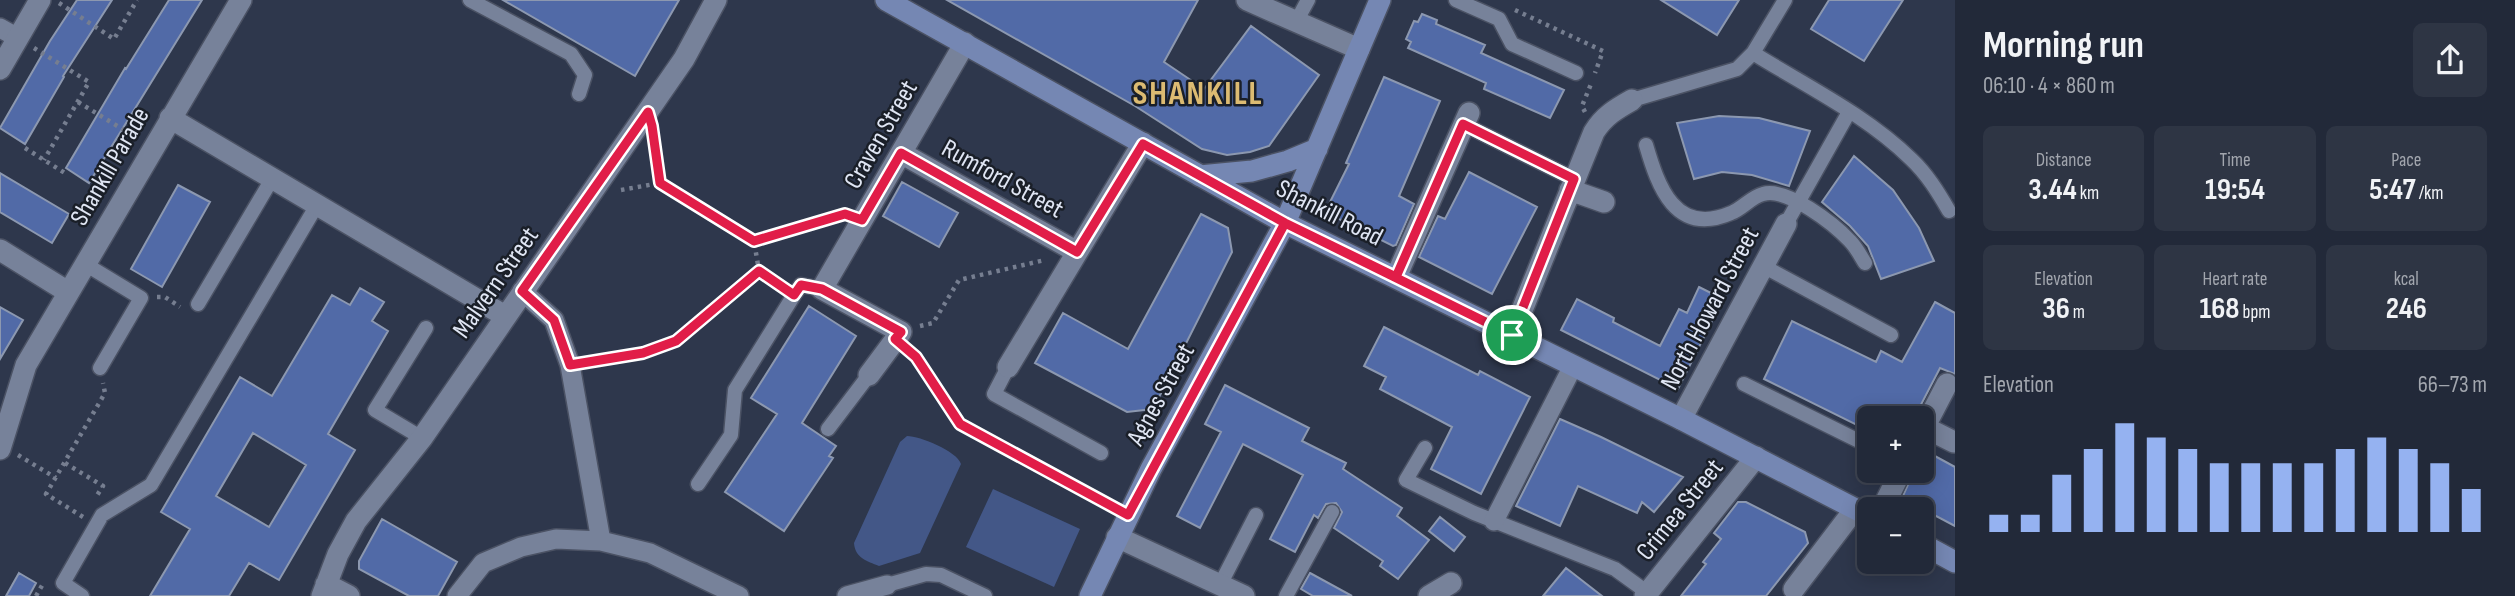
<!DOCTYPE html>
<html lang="en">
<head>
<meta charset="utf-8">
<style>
  :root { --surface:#222939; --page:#2e3544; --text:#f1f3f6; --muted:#a2a6ae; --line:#3f4553; --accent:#95b2f1 }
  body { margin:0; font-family:"Sofia Sans Condensed",sans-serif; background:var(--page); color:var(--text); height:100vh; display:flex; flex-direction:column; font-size:26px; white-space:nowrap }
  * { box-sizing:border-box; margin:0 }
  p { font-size:23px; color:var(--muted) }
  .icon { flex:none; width:38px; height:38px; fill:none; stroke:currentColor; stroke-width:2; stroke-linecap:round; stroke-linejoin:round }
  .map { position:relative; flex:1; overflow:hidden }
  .sheet { display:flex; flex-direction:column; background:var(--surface); width:560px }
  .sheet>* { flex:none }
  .controls { position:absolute; left:1857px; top:406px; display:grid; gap:14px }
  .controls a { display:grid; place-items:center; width:77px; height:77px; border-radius:10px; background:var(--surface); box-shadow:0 4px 18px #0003,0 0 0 2px var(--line); font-size:35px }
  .pin { position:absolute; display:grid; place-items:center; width:60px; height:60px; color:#fff; margin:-30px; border:4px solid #fff; border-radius:50%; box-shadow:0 2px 7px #0007 }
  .round { display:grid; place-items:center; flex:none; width:74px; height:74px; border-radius:10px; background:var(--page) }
  .headline { display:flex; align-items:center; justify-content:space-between; height:119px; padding:0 28px }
  h1 { font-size:38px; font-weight:700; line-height:52px }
  .figures { display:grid; grid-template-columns:repeat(3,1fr); gap:10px; height:119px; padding:7px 28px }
  .figures div { display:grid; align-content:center; border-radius:10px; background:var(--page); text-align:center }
  .figures b { font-size:30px; font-weight:700 }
  .figures small { font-size:19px; font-weight:400 }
  .figures p { font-size:19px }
  .chart { height:196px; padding:14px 28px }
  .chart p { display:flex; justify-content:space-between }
  .chart svg { width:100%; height:126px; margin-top:7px; stroke:var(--accent); stroke-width:6 }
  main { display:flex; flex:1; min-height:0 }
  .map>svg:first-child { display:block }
  .green { fill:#435787 }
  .building { fill:#516aa7; stroke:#8c98b0; stroke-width:2; fill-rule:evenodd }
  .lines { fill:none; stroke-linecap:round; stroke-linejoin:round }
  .service-casing { stroke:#4b5264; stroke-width:17 }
  .pedestrian-casing { stroke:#4b5264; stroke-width:22 }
  .minor-casing { stroke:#4b5264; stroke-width:24 }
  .secondary-casing { stroke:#4b5264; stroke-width:24 }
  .path { stroke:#767e90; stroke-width:4.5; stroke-dasharray:3.5 5; stroke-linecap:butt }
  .service { stroke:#77829a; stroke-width:14 }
  .pedestrian { stroke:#77829a; stroke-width:19 }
  .minor { stroke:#77829a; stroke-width:21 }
  .secondary { stroke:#7587b3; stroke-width:21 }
  .route-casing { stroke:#fff; stroke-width:14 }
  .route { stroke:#e11d48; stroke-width:9 }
  .labels { text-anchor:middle; stroke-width:5; stroke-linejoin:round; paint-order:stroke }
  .street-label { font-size:26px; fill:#e0e6f4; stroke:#1a1f28 }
  .district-label { font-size:33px; font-weight:bold; letter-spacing:2px; fill:#dcbb72; stroke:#1a1f28 }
</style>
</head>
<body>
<main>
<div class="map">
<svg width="1955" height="596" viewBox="0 0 1955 596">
  <rect width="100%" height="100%" fill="#2e374c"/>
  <!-- green -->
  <path class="green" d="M907 436C920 436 957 451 961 464L920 553 879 566C867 561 855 558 854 543L900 442Z
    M993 489 1080 529 1054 587 966 547Z"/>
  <!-- building -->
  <path class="building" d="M77 0H112L63 76 64 77 25 144 0 128 50 41Z
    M169 0H202L89 183 66 168 125 68 126 69Z
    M503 0H679L635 76Z
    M947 0H1198L1164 62 1204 89 1251 26 1319 75 1269 146 1250 152 1227 155 1202 149 1135 106Z
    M1661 0H1739L1717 35Z
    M1829 0H1903L1864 61 1811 29Z
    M1422 14 1437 20 1436 24 1485 45 1481 53 1564 90 1550 118 1484 89 1486 83 1408 48 1411 42 1406 39 1414 21 1418 22Z
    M1384 77 1440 101 1399 196 1414 204 1396 245 1393 246 1325 212 1349 164 1346 163Z
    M1719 116 1759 118 1810 131 1789 186 1752 175 1722 172 1694 179 1677 123Z
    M1854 156 1893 190 1919 228 1934 261 1881 279 1868 246 1850 226 1822 202Z
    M1469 172 1537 207 1492 294 1419 257 1438 216 1445 219Z
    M0 173 69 214 52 243 0 212Z
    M902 182 958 213 939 247 883 216Z
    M178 185 210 202 162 287 131 269Z
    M1201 214 1228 228 1232 252 1153 409 1127 412 1035 363 1063 313 1128 349Z
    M1699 287 1723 299 1678 389 1561 330 1577 299 1614 318 1613 322 1660 346 1679 309 1687 313Z
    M360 288 384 302 372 321 388 331 328 434 355 450 279 580 249 563 229 596H150L190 529 161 512 240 377 272 396 332 295 350 305ZM253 433 306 465 269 527 216 496Z
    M1935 302 1955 313V374L1940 368 1914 418H1869V431L1764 379 1792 321 1876 362 1881 351 1902 362Z
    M809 306 856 336 802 423 836 446 829 456 833 458 784 531 725 492 777 414 751 398Z
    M0 307 23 320 0 359Z
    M1384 327 1478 375 1480 371 1530 397 1481 494 1431 469 1452 427 1380 389 1386 377 1364 366Z
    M1225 385 1309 428 1302 441 1346 463 1343 469 1402 508 1397 516 1429 540 1398 579 1380 566 1383 561 1334 528 1342 512 1336 503 1326 504 1318 518 1314 515 1295 552 1270 539 1303 475 1243 444 1200 528 1177 516 1221 432 1205 424Z
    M1560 419 1601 437 1683 477 1654 512 1642 502 1637 513 1578 486 1560 526 1516 506Z
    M1922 449 1955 467V526L1902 498 1914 471H1922Z
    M1738 502H1746L1805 532 1808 543 1766 596H1681L1706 564 1703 562 1721 539 1714 533Z
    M1440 517 1465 537 1454 551 1429 531Z
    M382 519 457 562 438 596H409L359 569V561Z
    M1566 568 1602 596H1543Z
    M19 573 36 583 29 596H6Z
    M1310 573 1352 596H1313L1301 589Z"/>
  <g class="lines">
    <!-- service casing -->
    <g class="service-casing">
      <path id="service" d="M470 0 571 54 585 75 579 94
        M1456 0 1499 19 1512 44 1576 73
        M1785 0 1753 53C1806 86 1866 115 1911 159 1927 174 1938 192 1949 211
        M1296 22 1308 0
        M1632 100 1737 69 1753 53
        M1463 124 1574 179
        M1646 145C1658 186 1675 237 1731 213 1742 209 1751 197 1763 194 1787 187 1834 224 1850 241 1856 247 1860 255 1865 263
        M1786 224 1849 112
        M85 264 141 298 100 368
        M1763 266 1891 335
        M198 304 272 179
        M1008 367 994 394 1101 453
        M1744 384 1869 446
        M828 429 869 375
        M422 438 375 410 426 328
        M1425 448 1406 480 1474 513 1615 569 1648 593
        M698 484 731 435 735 390 794 295 801 285 822 289
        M887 585 926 574 941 575 985 596
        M1220 585 1256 515
        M82 596 63 583 102 515 151 485 317 205
        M1286 596 1332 512"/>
    </g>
    <!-- pedestrian casing -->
    <g class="pedestrian-casing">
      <path id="pedestrian" d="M0 28 18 38
        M522 291 554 320 570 365 601 541 650 553 739 596
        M1494 521 1573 366
        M457 596 483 563 521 547 556 539 601 541
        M847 596 887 585"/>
    </g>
    <!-- minor casing -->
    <g class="minor-casing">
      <path id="minor" d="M1247 0 1359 49
        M0 69 40 0
        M170 118 505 316
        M901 153 1077 252
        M1570 190 1604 202
        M0 250 68 292
        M1396 277 1469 113
        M1512 335 1594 132C1604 116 1616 109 1632 100
        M1008 367 1143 143
        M869 375 901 332 822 289 965 43
        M1681 419 1786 224
        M1924 427 1954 442
        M1922 432 1947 384
        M0 449 26 365 241 0
        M1882 509 1901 471
        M1117 537 1244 596
        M326 584 349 596
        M1794 589 1855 509
        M322 596 338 554 356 521 422 438 684 59 716 0
        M1429 596 1451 583
        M1645 596 1756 457"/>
    </g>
    <!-- secondary casing -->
    <g class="secondary-casing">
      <path id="secondary" d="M886 0 1285 223 1681 419 1869 516
        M1200 176 1252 171 1288 161 1317 149
        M1922 544 1955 562
        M1090 596 1151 469 1285 223 1380 0"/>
    </g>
    <!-- path -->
    <path class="path" d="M59 3 114 39 137 0
      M1515 10 1603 51 1595 73
      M34 48 89 82 44 160
      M78 102 137 138
      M1585 112 1582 106 1591 84
      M654 142 660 183
      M25 148 68 175
      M621 190 660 183 754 241 759 271 779 285
      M754 241 840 215
      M157 297H165L180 307
      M920 326 933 323 959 280 1045 260
      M912 353 959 424 1111 506
      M588 362 643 353 676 341 759 271
      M18 455 56 478
      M65 463 103 486 96 497
      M83 517 46 494 105 393 103 383
      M36 596 44 582"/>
    <!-- service -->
    <use href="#service" class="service"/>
    <!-- pedestrian -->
    <use href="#pedestrian" class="pedestrian"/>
    <!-- minor -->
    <use href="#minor" class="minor"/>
    <!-- secondary -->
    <use href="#secondary" class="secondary"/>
  </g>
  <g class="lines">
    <!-- route casing -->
    <g class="route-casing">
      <path id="route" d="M1512 335 1285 223 1143 144 1077 252 901 153 862 220 845 214 754 241 660 183 652 126 648 112 522 291 554 320 570 365 643 353 676 341 759 271 794 295 801 285 822 289 901 332 895 339 916 357 960 424 1128 515 1285 223 1396 277 1463 124 1574 179 1512 335"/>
    </g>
    <!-- route -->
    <use href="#route" class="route"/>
  </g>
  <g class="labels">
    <!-- street labels -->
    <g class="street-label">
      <text transform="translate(880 134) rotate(-60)" y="9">Craven Street</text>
      <text transform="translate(109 166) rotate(-60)" y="9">Shankill Parade</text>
      <text transform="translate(1003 178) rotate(29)" y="9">Rumford Street</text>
      <text transform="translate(1330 212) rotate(27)" y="9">Shankill Road</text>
      <text transform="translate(495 282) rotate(-55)" y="9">Malvern Street</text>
      <text transform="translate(1709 308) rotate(-62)" y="9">North Howard Street</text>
      <text transform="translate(1160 394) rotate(-61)" y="9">Agnes Street</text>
      <text transform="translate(1679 509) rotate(-51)" y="9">Crimea Street</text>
    </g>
    <!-- district labels -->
    <g class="district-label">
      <text x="1198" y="104">SHANKILL</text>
    </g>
  </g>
</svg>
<div class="controls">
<a>+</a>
<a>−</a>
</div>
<div class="pin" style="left:1512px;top:335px;background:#1e9e55"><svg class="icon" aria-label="arrive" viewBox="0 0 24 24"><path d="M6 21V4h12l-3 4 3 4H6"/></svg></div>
</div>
<section class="sheet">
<div class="headline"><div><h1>Morning run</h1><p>06:10 · 4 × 860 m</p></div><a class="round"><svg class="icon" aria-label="share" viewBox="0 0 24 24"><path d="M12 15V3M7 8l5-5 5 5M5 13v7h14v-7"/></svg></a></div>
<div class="figures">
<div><p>Distance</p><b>3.44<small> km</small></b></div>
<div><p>Time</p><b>19:54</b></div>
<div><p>Pace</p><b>5:47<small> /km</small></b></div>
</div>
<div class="figures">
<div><p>Elevation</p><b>36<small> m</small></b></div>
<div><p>Heart rate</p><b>168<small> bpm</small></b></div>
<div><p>kcal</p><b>246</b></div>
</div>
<div class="chart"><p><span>Elevation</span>66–73 m</p>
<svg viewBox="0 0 160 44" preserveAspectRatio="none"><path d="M5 44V38M15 44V38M25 44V24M35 44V15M45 44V6M55 44V11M65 44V15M75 44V20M85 44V20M95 44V20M105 44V20M115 44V15M125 44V11M135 44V15M145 44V20M155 44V29"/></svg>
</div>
</section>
</main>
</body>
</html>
